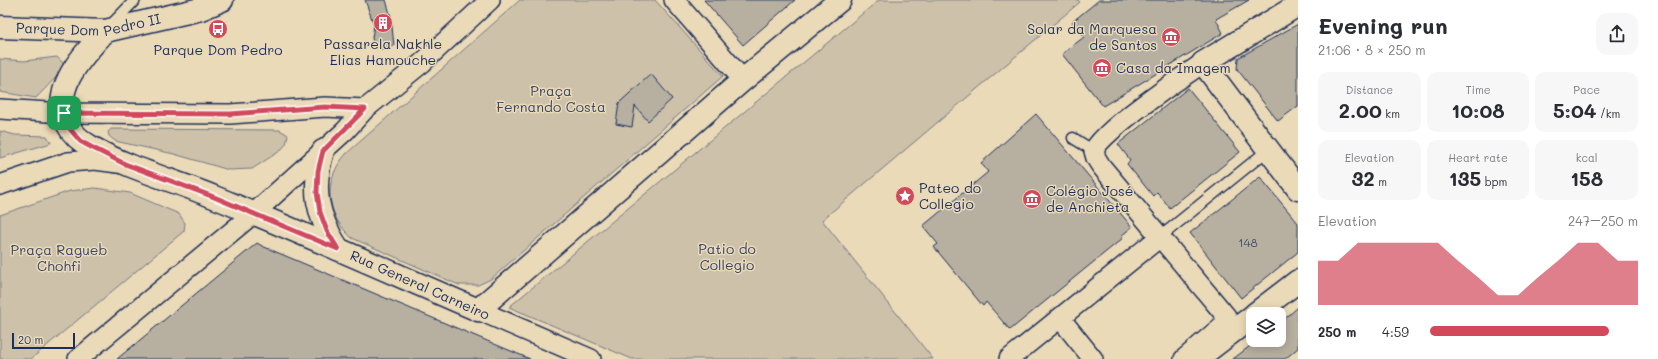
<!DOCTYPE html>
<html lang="en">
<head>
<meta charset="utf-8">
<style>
  :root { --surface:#fff; --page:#f7f7f7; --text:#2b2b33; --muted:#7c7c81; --accent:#d1495b }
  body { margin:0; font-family:Mali,sans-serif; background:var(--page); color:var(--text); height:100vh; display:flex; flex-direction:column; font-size:15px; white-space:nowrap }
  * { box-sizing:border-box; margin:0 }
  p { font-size:13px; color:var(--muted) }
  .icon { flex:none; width:22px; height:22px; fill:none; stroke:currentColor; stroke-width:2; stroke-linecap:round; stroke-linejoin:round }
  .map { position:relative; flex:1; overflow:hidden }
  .details { display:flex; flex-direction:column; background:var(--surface); width:360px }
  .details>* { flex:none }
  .fabs { position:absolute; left:1246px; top:307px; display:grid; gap:8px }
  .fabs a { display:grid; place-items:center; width:40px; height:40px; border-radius:8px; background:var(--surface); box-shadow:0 2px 10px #0003; font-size:20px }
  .scale { position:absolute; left:12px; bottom:10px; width:63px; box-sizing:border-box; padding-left:4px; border:2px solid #1b2f5e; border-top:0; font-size:11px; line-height:14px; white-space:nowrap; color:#1b2f5e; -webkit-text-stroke:3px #ebdab7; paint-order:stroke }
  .pin { position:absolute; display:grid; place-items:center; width:34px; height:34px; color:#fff; margin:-17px; border-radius:8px; box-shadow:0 2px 6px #0006 }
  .round { display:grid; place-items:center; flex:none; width:42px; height:42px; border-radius:12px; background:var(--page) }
  .overview { display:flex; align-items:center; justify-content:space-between; height:68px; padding:0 20px }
  h1 { font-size:22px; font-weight:700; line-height:30px }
  .metrics { display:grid; grid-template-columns:repeat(3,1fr); gap:6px; height:68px; padding:4px 20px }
  .metrics div { display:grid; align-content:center; border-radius:10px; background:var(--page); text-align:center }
  .metrics b { font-size:20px; font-weight:700 }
  .metrics small { font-size:11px; font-weight:400 }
  .metrics p { font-size:11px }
  .chart { height:112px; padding:8px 20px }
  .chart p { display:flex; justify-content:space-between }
  .chart svg { width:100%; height:72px; margin-top:4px; fill:var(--accent); opacity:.7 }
  ul { padding:0 20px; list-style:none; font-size:13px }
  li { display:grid; grid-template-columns:64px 48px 1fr; align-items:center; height:30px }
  li i { height:10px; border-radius:5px; background:var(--accent) }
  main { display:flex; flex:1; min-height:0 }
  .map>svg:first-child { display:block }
  .green { fill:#cdc1aa; stroke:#747884 }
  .building { fill:#b7b0a1; stroke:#1b2f5e }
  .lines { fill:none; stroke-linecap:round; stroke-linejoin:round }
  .lane-casing { stroke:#1b2f5e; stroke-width:13 }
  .street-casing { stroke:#1b2f5e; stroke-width:22 }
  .secondary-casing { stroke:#1b2f5e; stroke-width:25 }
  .lane { stroke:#ebdab7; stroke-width:10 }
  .street { stroke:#ebdab7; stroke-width:19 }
  .secondary { stroke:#ebdab7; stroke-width:22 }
  .route-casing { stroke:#fff; stroke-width:8 }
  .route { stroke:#d1495b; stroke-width:5 }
  .labels { text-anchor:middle; stroke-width:3; stroke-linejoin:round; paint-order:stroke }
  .number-label { font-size:12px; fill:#424f6f }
  .street-label { font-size:14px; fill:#1b2f5e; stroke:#ebdab7 }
  .poi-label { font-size:14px; fill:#1b2f5e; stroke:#ebdab7; text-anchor:start }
  .park-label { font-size:14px; fill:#364569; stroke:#ebdab7 }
</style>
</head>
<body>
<main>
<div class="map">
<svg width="1298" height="359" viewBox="0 0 1298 359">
  <rect width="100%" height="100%" fill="#ebdab7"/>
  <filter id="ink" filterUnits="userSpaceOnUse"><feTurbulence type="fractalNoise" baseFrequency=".025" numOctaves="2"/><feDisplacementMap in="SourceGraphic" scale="8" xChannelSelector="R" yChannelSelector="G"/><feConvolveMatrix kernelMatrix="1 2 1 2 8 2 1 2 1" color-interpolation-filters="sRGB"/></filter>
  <g filter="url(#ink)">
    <!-- green -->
    <path class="green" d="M520 0H655L723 76 491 279 478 285H459L352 238C326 215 322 181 346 154Z
      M879 0H1078L1080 2 822 220 933 359H632L509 307Z
      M57 57 63 63 62 71 36 98 0 92V59L24 61Z
      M111 129 280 130 288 135 286 144 280 151 252 169 229 170 174 154 115 141 109 136 108 132Z
      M0 131 15 135 47 136 51 143 0 158Z
      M95 188 130 193 179 214 185 223 184 231 31 359H0V215L70 191Z"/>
    <!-- building -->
    <path class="building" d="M365 0H386L391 17 394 46 381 49 374 45 372 38 374 25Z
      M704 0H795L743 45Z
      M1099 0H1249L1216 19 1223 33 1103 106 1062 54 1084 37 1072 22Z
      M1298 24V106L1278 121 1237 69 1238 58Z
      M651 74 672 99 648 121 635 106 632 127 616 124 619 103Z
      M1188 88 1240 152 1170 208 1157 192 1153 196 1127 164 1130 160 1118 144Z
      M1036 114 1132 227 1121 236 1123 238 1010 330 986 302 983 306 934 247 938 244 923 226 988 172 981 163Z
      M1260 177 1298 223V252L1241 298 1190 233Z
      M257 243 262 246 530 359H117Z
      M1298 307V348L1285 359H1233L1258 340H1279V324Z"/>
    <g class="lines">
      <!-- lane casing -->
      <g class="lane-casing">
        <path id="lane" d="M110 26 135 0
          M1073 138 1094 151
          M1160 237 1268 150"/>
      </g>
      <!-- street casing -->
      <g class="street-casing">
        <path id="street" d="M674 0 743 80
          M0 109 64 113 230 114 325 107 365 109
          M0 185 68 162 95 160 118 163
          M478 310 591 359
          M1060 318 1093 359
          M78 359 253 214 345 131 365 109 422 63 490 0
          M1009 359 1160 237
          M1184 359 1228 321 1226 316 1101 166 1096 158 1094 151C1099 133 1183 76 1203 63"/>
      </g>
      <!-- secondary casing -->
      <g class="secondary-casing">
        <g id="secondary">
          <path d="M1298 5 1203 63 1298 189"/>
          <path id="s1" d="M0 27 105 31 201 9 222 0"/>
          <path d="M105 31C83 56 49 89 68 125 73 135 82 142 91 147 130 169 173 180 214 197 303 233 390 272 478 310L743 80 840 0"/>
          <path d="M323 151C311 189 317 216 338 249"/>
          <path d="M1255 314 1298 281"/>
          <path d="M1197 359 1253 316"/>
        </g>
      </g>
      <!-- lane -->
      <use href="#lane" class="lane"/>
      <!-- street -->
      <use href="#street" class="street"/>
      <!-- secondary -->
      <use href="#secondary" class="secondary"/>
    </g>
  </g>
  <g class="lines" filter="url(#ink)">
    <!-- route casing -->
    <g class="route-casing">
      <path id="route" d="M325 107 365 109 323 151 318 171 317 192 320 212 327 231 338 249 214 197 125 164 91 147 80 141 70 129 64 113 230 114Z"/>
    </g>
    <!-- route -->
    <use href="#route" class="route"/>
  </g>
  <!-- icons -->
  <defs>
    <g id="building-disc" transform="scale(1)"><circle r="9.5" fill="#d1495b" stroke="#ebdab7"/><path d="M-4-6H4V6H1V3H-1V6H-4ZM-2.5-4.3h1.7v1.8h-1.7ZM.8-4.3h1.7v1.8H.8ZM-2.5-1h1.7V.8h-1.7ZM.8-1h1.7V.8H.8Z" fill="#fff"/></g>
    <g id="bus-disc" transform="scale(1)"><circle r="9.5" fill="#d1495b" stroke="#ebdab7"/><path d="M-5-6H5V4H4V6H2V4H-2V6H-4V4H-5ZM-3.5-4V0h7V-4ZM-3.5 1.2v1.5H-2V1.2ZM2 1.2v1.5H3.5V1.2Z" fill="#fff"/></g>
    <g id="museum-disc" transform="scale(1)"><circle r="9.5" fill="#d1495b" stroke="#ebdab7"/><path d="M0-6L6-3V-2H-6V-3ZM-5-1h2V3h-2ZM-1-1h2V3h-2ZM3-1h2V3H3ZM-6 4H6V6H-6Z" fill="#fff"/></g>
    <g id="sight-disc" transform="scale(1)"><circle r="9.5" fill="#d1495b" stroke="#ebdab7"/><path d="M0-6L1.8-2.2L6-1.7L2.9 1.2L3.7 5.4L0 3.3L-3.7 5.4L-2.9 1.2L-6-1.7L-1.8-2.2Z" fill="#fff"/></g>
  </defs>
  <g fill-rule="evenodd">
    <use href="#building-disc" x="383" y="23"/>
    <use href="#bus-disc" x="218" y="29"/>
    <use href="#museum-disc" x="1171" y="37"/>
    <use href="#museum-disc" x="1102" y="68"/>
    <use href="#sight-disc" x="905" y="196"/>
    <use href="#museum-disc" x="1032" y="199"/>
  </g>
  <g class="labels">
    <!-- number labels -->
    <g class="number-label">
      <text x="1248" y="247">148</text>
    </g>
    <!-- street labels -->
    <g class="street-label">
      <text dy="5" stroke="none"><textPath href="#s1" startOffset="89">Parque Dom Pedro II</textPath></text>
      <text transform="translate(420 285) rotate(24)" y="5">Rua General Carneiro</text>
    </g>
    <!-- poi labels -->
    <g class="poi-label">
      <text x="1157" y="34" text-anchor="end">Solar da Marquesa<tspan x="1157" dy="16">de Santos</tspan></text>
      <text x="383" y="49" text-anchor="middle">Passarela Nakhle<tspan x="383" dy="16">Elias Hamouche</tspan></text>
      <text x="218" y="55" text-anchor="middle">Parque Dom Pedro</text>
      <text x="1116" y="73">Casa da Imagem</text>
      <text x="919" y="193">Pateo do<tspan x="919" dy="16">Collegio</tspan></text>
      <text x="1046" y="196">Colégio José<tspan x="1046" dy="16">de Anchieta</tspan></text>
    </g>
    <!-- park labels -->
    <g class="park-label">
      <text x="551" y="96">Praça<tspan x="551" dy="16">Fernando Costa</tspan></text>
      <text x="727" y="254">Patio do<tspan x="727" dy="16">Collegio</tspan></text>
      <text x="59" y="255">Praça Ragueb<tspan x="59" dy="16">Chohfi</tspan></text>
    </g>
  </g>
</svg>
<div class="fabs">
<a><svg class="icon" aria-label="layers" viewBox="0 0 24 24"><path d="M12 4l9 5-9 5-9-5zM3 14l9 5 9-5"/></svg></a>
</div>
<div class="scale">20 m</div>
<div class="pin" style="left:64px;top:113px;background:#1e9e55"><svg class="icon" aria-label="arrive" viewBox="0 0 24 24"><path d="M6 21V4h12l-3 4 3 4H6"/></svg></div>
</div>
<section class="details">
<div class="overview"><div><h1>Evening run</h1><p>21:06 · 8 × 250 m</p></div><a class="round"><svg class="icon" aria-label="share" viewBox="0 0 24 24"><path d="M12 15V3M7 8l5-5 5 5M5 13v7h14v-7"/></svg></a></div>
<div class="metrics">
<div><p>Distance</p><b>2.00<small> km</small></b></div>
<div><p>Time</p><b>10:08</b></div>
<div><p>Pace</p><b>5:04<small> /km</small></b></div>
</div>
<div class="metrics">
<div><p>Elevation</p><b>32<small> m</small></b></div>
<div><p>Heart rate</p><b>135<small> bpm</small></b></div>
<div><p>kcal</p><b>158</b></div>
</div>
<div class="chart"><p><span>Elevation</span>247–250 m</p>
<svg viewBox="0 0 160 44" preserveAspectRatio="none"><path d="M0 44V17L10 17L20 6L30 6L40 6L50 6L60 6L70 17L80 27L90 38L100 38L110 27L120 17L130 6L140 6L150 17L160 17V44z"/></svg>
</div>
<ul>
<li><b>250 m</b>4:59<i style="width:86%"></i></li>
</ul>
</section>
</main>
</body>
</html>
